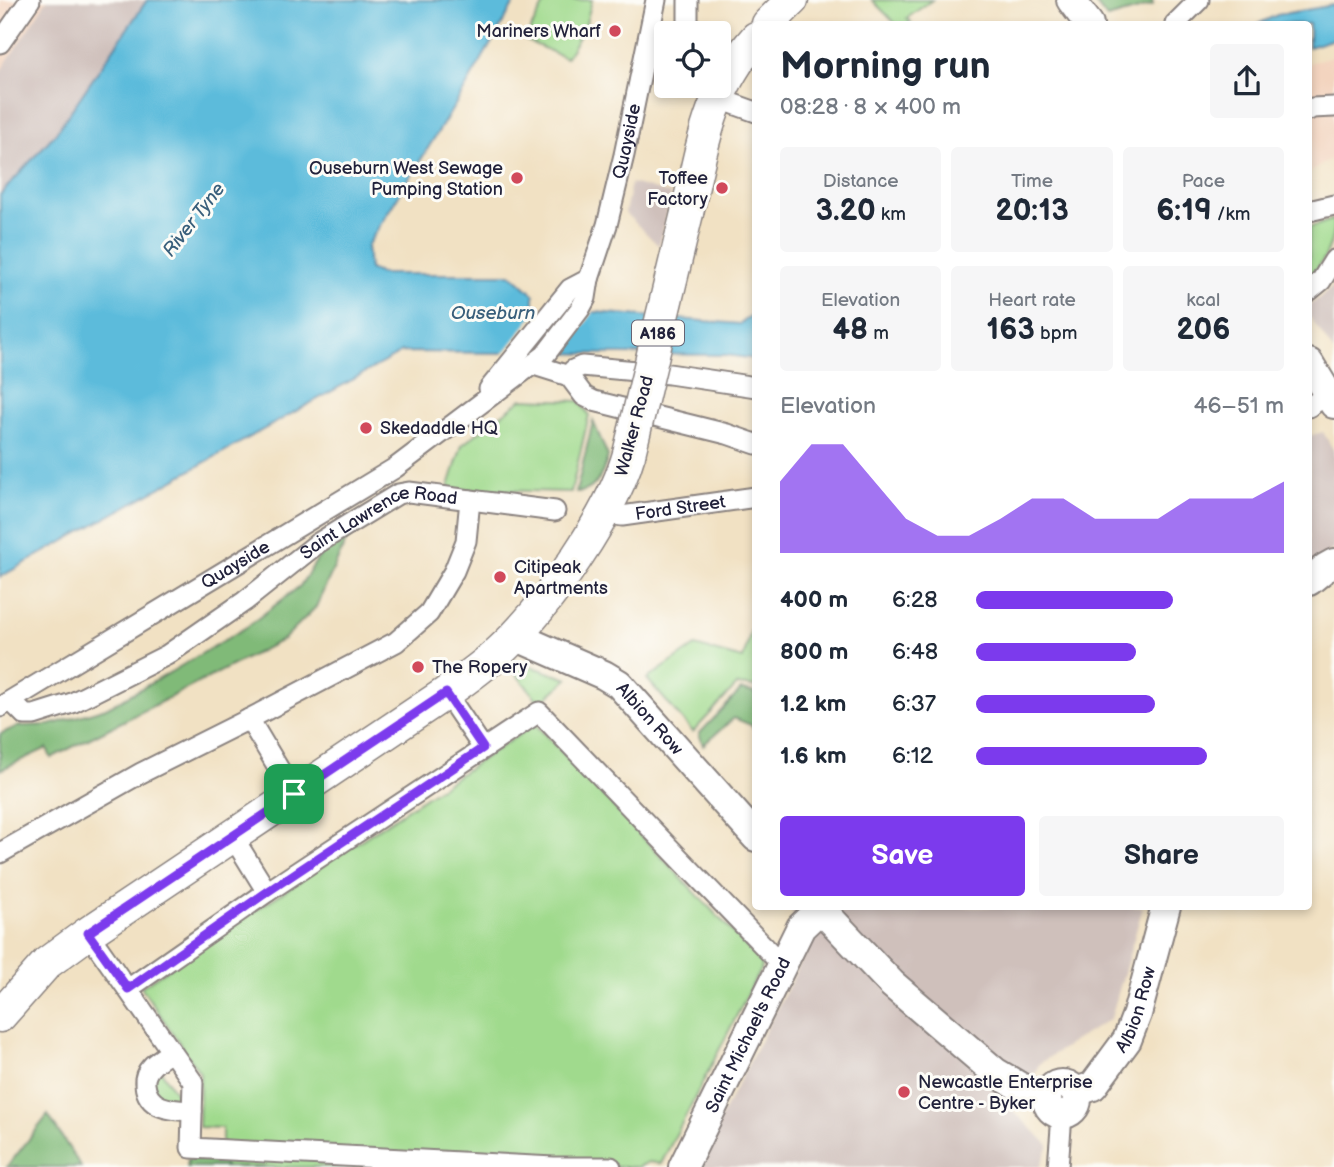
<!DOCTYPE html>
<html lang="en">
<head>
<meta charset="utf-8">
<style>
  :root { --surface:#fff; --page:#f6f6f7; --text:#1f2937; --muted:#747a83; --accent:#7c3aed }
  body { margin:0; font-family:"Balsamiq Sans",sans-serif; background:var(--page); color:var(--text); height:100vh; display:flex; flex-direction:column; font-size:26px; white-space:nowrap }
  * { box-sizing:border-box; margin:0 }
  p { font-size:23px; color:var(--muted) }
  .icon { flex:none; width:38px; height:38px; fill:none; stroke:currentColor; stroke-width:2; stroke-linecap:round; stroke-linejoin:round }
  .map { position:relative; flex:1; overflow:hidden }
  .side { position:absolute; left:752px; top:21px; width:560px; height:889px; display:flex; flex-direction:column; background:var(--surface); border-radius:7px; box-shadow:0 4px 10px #0003 }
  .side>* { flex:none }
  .controls { position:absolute; left:654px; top:21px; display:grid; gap:14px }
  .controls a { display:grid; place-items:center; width:77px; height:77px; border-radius:7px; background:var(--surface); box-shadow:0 4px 10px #0003; font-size:35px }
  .pin { position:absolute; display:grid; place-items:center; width:60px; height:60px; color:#fff; margin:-30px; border-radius:14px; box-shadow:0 4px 10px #0006 }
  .round { display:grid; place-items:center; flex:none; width:74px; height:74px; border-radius:7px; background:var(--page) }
  .headline { display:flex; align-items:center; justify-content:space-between; height:119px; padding:0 28px }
  h1 { font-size:38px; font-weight:700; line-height:52px }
  .figures { display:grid; grid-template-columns:repeat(3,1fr); gap:10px; height:119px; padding:7px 28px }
  .figures div { display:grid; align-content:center; border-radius:7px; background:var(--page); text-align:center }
  .figures b { font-size:30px; font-weight:700 }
  .figures small { font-size:19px; font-weight:400 }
  .figures p { font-size:19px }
  .chart { height:196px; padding:14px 28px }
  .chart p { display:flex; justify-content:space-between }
  .chart svg { width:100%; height:126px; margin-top:7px; fill:var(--accent); opacity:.7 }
  .action { display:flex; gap:14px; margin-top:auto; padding:14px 28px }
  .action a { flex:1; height:80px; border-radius:7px; background:var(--accent); color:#fff; font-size:28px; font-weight:700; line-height:80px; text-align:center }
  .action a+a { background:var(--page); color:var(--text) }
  ul { padding:0 28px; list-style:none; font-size:23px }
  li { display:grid; grid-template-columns:112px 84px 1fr; align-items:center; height:52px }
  li i { height:18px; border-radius:9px; background:var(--accent) }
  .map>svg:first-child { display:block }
  .built { fill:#f3d4bf }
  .industrial { fill:#cfc0bb }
  .green { fill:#a0da8d; stroke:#617e64; stroke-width:2 }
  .forest { fill:#80ba78; stroke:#516e5a; stroke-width:2 }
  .water { fill:#5cbbdb; stroke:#3f6e8b; stroke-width:2 }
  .pier { fill:#f1e1c3 }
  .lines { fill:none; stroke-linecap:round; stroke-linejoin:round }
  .street-casing { stroke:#8a827f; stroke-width:23 }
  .secondary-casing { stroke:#8a827f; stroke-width:32 }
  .primary-casing { stroke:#8a827f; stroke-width:35 }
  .street { stroke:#fff; stroke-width:19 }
  .secondary { stroke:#fff; stroke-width:28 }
  .primary { stroke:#fff; stroke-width:32 }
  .primary-bridge-casing { stroke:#8a827f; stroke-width:35; stroke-linecap:butt }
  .primary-bridge { stroke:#fff; stroke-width:32 }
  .route-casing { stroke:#fff; stroke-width:14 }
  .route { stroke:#7c3aed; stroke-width:9 }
  .poi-dot { fill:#d1495b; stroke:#fdfcf7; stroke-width:2.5 }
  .labels { text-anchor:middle; stroke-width:6; stroke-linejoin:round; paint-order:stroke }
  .shield { fill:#fdfcf7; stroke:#646373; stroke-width:2 }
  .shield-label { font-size:16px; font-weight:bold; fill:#22223b }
  .poi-label { font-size:18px; fill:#22223b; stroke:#fdfcf7; text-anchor:start }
  .street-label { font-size:18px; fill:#22223b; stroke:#fdfcf7 }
  .water-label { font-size:19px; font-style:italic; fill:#395f7b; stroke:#fdfcf7 }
</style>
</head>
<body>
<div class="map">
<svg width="1334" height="1167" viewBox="0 0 1334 1167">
  <rect width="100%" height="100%" fill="#fdfcf7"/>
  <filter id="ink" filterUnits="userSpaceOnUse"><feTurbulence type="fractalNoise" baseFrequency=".0143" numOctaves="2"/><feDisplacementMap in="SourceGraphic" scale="14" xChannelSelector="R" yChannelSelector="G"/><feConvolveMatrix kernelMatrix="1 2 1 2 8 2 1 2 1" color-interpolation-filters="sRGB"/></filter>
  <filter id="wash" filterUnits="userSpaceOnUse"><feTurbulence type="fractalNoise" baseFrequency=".00686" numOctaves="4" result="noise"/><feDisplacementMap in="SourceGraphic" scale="28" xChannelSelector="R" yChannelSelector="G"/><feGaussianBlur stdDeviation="1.57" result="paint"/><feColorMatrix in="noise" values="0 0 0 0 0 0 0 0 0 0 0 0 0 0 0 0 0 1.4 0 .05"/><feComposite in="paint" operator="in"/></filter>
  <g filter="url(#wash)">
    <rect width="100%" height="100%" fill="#f1e1c3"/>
    <!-- built -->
    <path class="built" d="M0 0H47L0 72Z
      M1334 56V157L1309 173V63Z"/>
    <!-- industrial -->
    <path class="industrial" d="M47 0H147L55 134 0 195V72Z
      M631 183 671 194 659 246 625 213Z
      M1334 286V352L1309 316V306Z
      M1323 432 1334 451V549L1309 565V436Z
      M792 907H1143L1111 1018 1040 1063 1013 1111 1049 1145 1040 1167H695L809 947 791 910Z"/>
    <!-- green -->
    <path class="green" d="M546 0H592L585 27 566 58 525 40Z
      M872 0H932L907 18 911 22 908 24H896Z
      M1334 219C1334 242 1326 261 1309 277V228Z
      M522 399 579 401 589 415 571 492 448 489 462 445Z
      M756 613V687L737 685 693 732 647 679 695 646 743 659Z
      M527 665 568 679 540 703 512 669 516 666Z
      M535 724 763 964 661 1164 649 1162 638 1167H225L222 1158V1128L199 1127 200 1073 141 987Z
      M159 1067 181 1102 157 1100 152 1075Z"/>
    <!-- forest -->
    <path class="forest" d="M1093 0H1152L1153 5 1107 18Z
      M593 421 608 456C604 472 596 493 576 492Z
      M347 539 316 607 284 639 51 758 47 748 0 770V734L18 726 50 725 106 708 159 679 248 626 300 586 320 555Z
      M741 690 756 693V730L751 725 734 718 703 745 699 734Z
      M48 1115 81 1167H7Z
      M222 1158 225 1167H187L188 1159Z"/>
    <!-- water -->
    <path class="water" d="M147 0H516L463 92 367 246 369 269 381 274H511L534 295V307L740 324 756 312V359L726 355 402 352 0 577V195L55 134Z
      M1334 5V39L1309 47V24H1258L1277 15Z"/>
    <!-- pier -->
    <path class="pier" d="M541 305 595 310 562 356 503 354Z"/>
  </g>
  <g filter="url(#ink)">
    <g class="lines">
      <!-- street casing -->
      <g class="street-casing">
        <g id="street">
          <path d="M688 0V24L692 33"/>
          <path d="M1175 24 1199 0"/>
          <path d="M0 43 30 0"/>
          <path d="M717 98 756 112"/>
          <path d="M1309 110 1312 108 1334 107"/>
          <path d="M1309 211 1334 205"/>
          <path d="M1309 291 1321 281 1334 260"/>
          <path d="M534 365 569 376 573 370 582 366 669 374 756 387"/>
          <path d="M569 376 584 396 594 401 727 434 756 444"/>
          <path d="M489 389 570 289 589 279"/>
          <path d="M1309 407 1328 394"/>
          <path id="s1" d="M602 513 622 516 756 497"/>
          <path d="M446 693 483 748"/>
          <path id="s2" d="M11 701 25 715H34L72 703 167 655 245 601 318 543 398 494 409 492 555 511"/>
          <path id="s3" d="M0 707 395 468 545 355 580 309 586 298 589 279 607 225 624 155 656 0"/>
          <path d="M249 719 396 642 429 613 454 571 466 541 470 500"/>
          <path d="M233 837 267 892"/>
          <path d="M0 853 141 773 249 719 294 794"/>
          <path d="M88 933 193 1082 191 1148 554 1167H611"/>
          <path d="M128 989 267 892 539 712 783 966"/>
          <path d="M171 1052C165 1056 158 1060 153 1065 148 1070 144 1077 145 1084 147 1110 173 1110 192 1111"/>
          <path d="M1058 1167 1062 1115"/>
        </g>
      </g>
      <!-- secondary casing -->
      <g class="secondary-casing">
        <g id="secondary">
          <path d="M1071 0 1089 24"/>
          <path d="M1309 363 1334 404"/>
          <path d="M1309 581 1325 568 1334 563"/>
          <path id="s4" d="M515 636 604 675 619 684 756 837"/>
          <path d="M818 906 892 984 995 1072 1027 1091 1047 1096"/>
          <circle cx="1062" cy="1099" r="15"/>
          <path id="s5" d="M1076 1092 1093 1086 1127 1040 1137 1014 1166 906"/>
          <path id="s6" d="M683 1167 801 927 820 909"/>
        </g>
      </g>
      <!-- primary casing -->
      <g class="primary-casing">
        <path id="primary" d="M768 24 792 0
          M687 213C702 147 709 91 756 38
          M0 1016 47 963 88 933 446 693C465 679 484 666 501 650 547 607 612 514 629 454"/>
      </g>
      <!-- street -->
      <use href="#street" class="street"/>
      <!-- secondary -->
      <use href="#secondary" class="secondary"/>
      <!-- primary -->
      <use href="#primary" class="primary"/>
      <!-- primary-bridge casing -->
      <g class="primary-bridge-casing">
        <path id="primary-bridge" d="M629 454 687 213"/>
      </g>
      <!-- primary-bridge -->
      <use href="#primary-bridge" class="primary-bridge"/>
    </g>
  </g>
  <g class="lines" filter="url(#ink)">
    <!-- route casing -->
    <g class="route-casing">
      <path id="route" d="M446 693 483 748 267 892 128 989 88 933Z"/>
    </g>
    <!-- route -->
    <use href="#route" class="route"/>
  </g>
  <!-- markers -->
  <g class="poi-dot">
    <circle cx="615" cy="31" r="7"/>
    <circle cx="517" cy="178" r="7"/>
    <circle cx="722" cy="188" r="7"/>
    <circle cx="366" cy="428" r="7"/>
    <circle cx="500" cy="577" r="7"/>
    <circle cx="418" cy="667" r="7"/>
    <circle cx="904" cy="1092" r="7"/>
  </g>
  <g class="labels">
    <!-- shield labels -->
    <rect class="shield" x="632" y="320.5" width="52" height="25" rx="5"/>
    <g class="shield-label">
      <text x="658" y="339">A186</text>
    </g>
    <!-- poi labels -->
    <g class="poi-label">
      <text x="601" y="37" text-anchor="end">Mariners Wharf</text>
      <text x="503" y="174" text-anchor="end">Ouseburn West Sewage<tspan x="503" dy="21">Pumping Station</tspan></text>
      <text x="708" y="184" text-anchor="end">Toffee<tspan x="708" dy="21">Factory</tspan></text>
      <text x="380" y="434">Skedaddle HQ</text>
      <text x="514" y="573">Citipeak<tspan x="514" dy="21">Apartments</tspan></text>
      <text x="432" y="673">The Ropery</text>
      <text x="918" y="1088">Newcastle Enterprise<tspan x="918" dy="21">Centre - Byker</tspan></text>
    </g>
    <!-- street labels -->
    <g class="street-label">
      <text dy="6" stroke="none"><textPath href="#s3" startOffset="882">Quayside</textPath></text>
      <text transform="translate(634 426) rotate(-75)" y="6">Walker Road</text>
      <text dy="6" stroke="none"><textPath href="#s1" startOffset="79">Ford Street</textPath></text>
      <text dy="6" stroke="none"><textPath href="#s2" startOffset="430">Saint Lawrence Road</textPath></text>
      <text dy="6" stroke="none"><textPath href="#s3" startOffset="275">Quayside</textPath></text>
      <text dy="6" stroke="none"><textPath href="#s4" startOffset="161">Albion Row</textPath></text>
      <text dy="6" stroke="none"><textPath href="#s5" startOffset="107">Albion Row</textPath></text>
      <text dy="6" stroke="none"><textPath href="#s6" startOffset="147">Saint Michael's Road</textPath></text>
    </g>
    <!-- water labels -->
    <g class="water-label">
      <text transform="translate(193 219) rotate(-52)" y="7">River Tyne</text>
      <text x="493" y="319">Ouseburn</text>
    </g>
  </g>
</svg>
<div class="controls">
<a><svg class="icon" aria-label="locate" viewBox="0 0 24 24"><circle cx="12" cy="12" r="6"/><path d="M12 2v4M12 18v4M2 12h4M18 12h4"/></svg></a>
</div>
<div class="pin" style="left:294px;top:794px;background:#1e9e55"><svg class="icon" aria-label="arrive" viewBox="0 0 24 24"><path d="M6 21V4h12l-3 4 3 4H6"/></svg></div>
<section class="side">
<div class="headline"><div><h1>Morning run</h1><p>08:28 · 8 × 400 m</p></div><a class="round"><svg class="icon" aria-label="share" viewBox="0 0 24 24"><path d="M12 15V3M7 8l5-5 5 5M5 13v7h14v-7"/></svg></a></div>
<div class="figures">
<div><p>Distance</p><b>3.20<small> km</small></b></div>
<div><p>Time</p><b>20:13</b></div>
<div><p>Pace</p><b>6:19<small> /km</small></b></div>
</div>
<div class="figures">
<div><p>Elevation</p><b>48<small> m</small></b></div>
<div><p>Heart rate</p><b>163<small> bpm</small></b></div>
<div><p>kcal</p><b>206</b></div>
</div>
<div class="chart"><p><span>Elevation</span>46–51 m</p>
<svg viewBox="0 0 160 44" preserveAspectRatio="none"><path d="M0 44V19L10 6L20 6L30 19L40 32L50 38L60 38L70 32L80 25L90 25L100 32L110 32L120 32L130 25L140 25L150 25L160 19V44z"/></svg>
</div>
<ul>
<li><b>400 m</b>6:28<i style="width:64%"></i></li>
<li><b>800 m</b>6:48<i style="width:52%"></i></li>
<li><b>1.2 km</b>6:37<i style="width:58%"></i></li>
<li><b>1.6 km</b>6:12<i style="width:75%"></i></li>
</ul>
<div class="action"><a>Save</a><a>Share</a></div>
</section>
</div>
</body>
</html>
